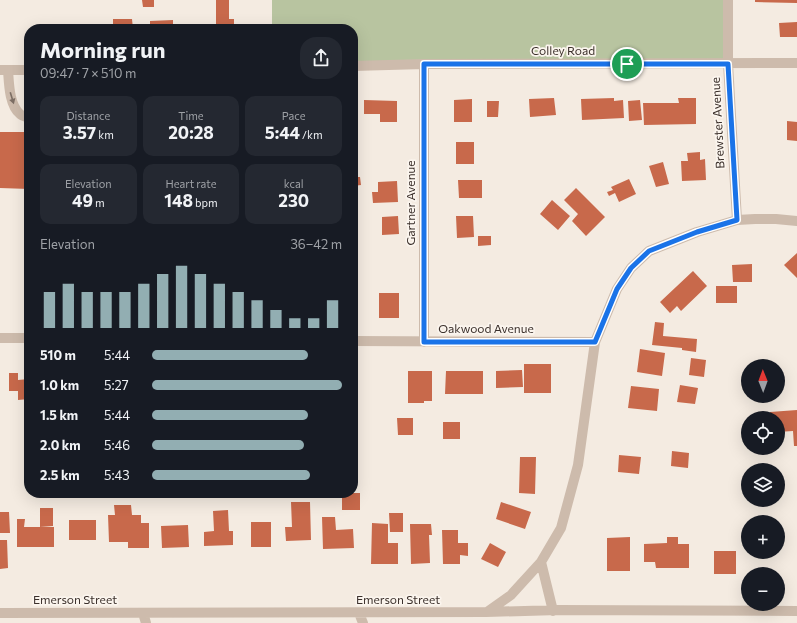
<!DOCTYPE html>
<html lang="en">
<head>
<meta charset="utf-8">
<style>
  :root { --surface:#171b24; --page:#242831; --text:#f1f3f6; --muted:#9ea1a6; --accent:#92aeb2 }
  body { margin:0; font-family:Commissioner,sans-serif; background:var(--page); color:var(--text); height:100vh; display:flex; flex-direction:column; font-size:15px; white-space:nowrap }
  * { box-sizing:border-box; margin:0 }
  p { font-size:13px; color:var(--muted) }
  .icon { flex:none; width:22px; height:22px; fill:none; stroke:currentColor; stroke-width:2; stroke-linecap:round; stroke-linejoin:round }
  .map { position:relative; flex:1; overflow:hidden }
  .side { position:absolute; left:24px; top:24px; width:334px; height:474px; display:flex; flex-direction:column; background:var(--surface); border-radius:16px; box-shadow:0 4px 16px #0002 }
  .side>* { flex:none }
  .needle { width:26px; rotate:359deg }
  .buttons { position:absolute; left:741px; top:359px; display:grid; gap:8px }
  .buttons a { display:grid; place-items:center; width:44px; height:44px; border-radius:50%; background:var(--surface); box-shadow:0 4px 16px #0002; font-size:20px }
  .pin { position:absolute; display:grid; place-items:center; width:34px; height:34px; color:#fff; margin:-17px; border:2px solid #fff; border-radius:50%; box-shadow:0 1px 4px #0007 }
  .round { display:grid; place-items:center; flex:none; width:42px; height:42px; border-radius:16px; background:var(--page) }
  .head { display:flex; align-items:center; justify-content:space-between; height:68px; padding:0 16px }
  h1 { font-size:22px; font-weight:700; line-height:30px }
  .figures { display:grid; grid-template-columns:repeat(3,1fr); gap:6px; height:68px; padding:4px 16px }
  .figures div { display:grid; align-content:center; border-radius:10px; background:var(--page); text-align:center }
  .figures b { font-size:17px; font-weight:700 }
  .figures small { font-size:11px; font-weight:400 }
  .figures p { font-size:11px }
  .chart { height:112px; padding:8px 16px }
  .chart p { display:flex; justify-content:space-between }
  .chart svg { width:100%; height:72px; margin-top:4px; stroke:var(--accent); stroke-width:6 }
  ul { padding:0 16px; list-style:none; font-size:13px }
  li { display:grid; grid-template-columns:64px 48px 1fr; align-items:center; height:30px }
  li i { height:10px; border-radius:5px; background:var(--accent) }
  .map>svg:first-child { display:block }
  .green { fill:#b8c4a0 }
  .building { fill:#c8694b }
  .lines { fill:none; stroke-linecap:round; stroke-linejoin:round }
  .minor { stroke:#cdbbac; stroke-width:10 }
  .oneway { fill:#7d6f65 }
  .route-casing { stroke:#fff; stroke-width:8 }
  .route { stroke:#1a73e8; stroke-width:5 }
  .labels { text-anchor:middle; stroke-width:3.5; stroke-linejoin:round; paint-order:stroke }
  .street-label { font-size:12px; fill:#3b302b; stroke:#fbf5ee }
</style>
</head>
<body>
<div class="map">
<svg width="797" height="623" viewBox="0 0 797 623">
  <rect width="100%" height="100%" fill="#f4ebe1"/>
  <!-- green -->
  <path class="green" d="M272 0H728V63L353 66V29H272Z"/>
  <!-- building -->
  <path class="building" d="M142 0H154V7H143Z
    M216 0H229V19H234V29H216Z
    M755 0H797V3L755 2Z
    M113 19H132L133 29H113Z
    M173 20V29H150V21Z
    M797 22V37H780L779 23Z
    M554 98 556 115 530 117 529 99Z
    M614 98V101L623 100 624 118 582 120 581 99Z
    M678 98H696V124L644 125 643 103H679Z
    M472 99V122H454V100Z
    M364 100 397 101V122H380V114H364Z
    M640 100 642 120 629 121 628 101Z
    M487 101H499L498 117H487Z
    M787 121 797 122V141L787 140Z
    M0 132H29V189L0 188Z
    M456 142H474V164H456Z
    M700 152V160L705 159 706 180 682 181 681 161H688L687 153Z
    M663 162 669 184 656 187 649 166Z
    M353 177H360L361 185 353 186Z
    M629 179 636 194 619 202 615 193 609 196 607 192 613 190 611 187Z
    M458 180H482V198H459Z
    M397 181 398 202 373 203 372 192H378V182Z
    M576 188 605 217 586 236 572 221 578 214 564 200Z
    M552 200 570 216 558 230 540 214Z
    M398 216 399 234 382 235V217Z
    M456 216H473L474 237 457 238Z
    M478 236H491V245L478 246Z
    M797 253V278L784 265Z
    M752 264V282H733L732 265Z
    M693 271 707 286 681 311 677 306 670 313 660 302Z
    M716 286H737V303H716Z
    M379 293H399V318H379Z
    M655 322 664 323 663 336 697 339 696 352 682 350V348L652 345Z
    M640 349 665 353 662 376 637 372Z
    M691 358 706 360 704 377 689 375Z
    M524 364H551V393H524Z
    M522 370 523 387 496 388V371Z
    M408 371H432V401H424V403H408Z
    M446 371H483V394H445Z
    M9 373H18V380L29 379V399L18 400V391H9Z
    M680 385 698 388 695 404 677 402Z
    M631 386 659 389 657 411 628 408Z
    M797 410V446H794L793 431 778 432V418H770V412Z
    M397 418H413V435H398Z
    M443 422H460V439H443Z
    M672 451 689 453 688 468 671 466Z
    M619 455 641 457 639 474 618 472Z
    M520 457H536L535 494 519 493Z
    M342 493H360V510H342Z
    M291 502H310L311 540 286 541 285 527H292Z
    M501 502 531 512 525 529 496 519Z
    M114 505H131L132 515H141V523H149V548H128V542H109L108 515H115Z
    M40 508H53V526L40 527Z
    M228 510 229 531H233V545L204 546V532L214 531 213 511Z
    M0 512H9L10 533H0Z
    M389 513H403V532H390Z
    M322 517H335L336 530 353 529 354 548 323 549Z
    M17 519H25L24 527H54V547H17Z
    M69 520H96V540H69Z
    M251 522H271V547H251Z
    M372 523 388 524V543H398V564H371Z
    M410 524H431L432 535H429L430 563 411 564Z
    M188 525 189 547 162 548 161 526Z
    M442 530H458V543H468V556L460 555V564H443Z
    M630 537V571H607V538Z
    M667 537H678V544H689V568H656L655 562H644V544L667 543Z
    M0 540H7L8 568 0 569Z
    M490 543 506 552 498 567 481 559Z
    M714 551H736V574H714Z"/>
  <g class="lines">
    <!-- minor -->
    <path class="minor" d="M728 0V63L737 220
      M424 64V342
      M353 66 424 64 797 63
      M0 70H29
      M8 70C9 83 9 105 20 114 22 116 26 117 29 118
      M0 338H29
      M353 341 595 342
      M541 562 553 611
      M487 612 511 595 541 562 561 528 578 465 595 342 617 289 631 268 649 251 697 232 737 220 755 219H776L797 221
      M0 613 486 612 558 610 797 611
      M143 613 146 623
      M359 613 363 623"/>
  </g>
  <!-- one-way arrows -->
  <defs><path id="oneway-solid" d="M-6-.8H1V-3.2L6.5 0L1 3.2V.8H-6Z"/></defs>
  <use class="oneway" href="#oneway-solid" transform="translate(12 98) rotate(73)"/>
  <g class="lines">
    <!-- route casing -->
    <g class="route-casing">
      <path id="route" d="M424 64H728L737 220 697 232 649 251 631 268 617 289 595 342H424Z"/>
    </g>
    <!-- route -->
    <use href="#route" class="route"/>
  </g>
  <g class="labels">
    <!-- street labels -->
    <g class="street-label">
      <text x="563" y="55">Colley Road</text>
      <text transform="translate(718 123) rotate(-93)" y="4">Brewster Avenue</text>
      <text transform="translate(411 203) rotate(-90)" y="4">Gartner Avenue</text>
      <text x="486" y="333">Oakwood Avenue</text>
      <text x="75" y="604">Emerson Street</text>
      <text x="398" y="604">Emerson Street</text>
    </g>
  </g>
</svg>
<div class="buttons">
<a><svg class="needle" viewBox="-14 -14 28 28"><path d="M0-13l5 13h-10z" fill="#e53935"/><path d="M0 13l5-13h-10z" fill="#9ea1a6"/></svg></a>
<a><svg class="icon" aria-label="locate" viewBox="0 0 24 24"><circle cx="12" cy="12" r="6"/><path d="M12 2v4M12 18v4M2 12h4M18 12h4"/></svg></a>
<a><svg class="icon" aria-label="layers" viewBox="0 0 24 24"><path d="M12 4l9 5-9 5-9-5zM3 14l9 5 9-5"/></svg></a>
<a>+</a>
<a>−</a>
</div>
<div class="pin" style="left:627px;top:64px;background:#1e9e55"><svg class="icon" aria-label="arrive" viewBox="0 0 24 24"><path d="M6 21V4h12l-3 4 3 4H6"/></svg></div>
<section class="side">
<div class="head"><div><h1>Morning run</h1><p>09:47 · 7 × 510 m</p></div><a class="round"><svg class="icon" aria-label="share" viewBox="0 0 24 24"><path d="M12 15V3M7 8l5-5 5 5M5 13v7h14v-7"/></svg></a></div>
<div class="figures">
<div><p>Distance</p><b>3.57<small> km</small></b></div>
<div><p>Time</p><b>20:28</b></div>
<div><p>Pace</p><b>5:44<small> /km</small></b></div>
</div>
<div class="figures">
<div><p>Elevation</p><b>49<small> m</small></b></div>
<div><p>Heart rate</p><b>148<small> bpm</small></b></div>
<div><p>kcal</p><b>230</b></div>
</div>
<div class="chart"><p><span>Elevation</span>36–42 m</p>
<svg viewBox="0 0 160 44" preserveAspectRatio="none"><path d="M5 44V22M15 44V17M25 44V22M35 44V22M45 44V22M55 44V17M65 44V11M75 44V6M85 44V11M95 44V17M105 44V22M115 44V27M125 44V33M135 44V38M145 44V38M155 44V27"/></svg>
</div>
<ul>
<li><b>510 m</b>5:44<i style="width:82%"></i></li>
<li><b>1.0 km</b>5:27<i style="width:100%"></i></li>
<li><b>1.5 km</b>5:44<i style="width:82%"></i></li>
<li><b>2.0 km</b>5:46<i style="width:80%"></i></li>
<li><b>2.5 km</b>5:43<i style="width:83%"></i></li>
</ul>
</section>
</div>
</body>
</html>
